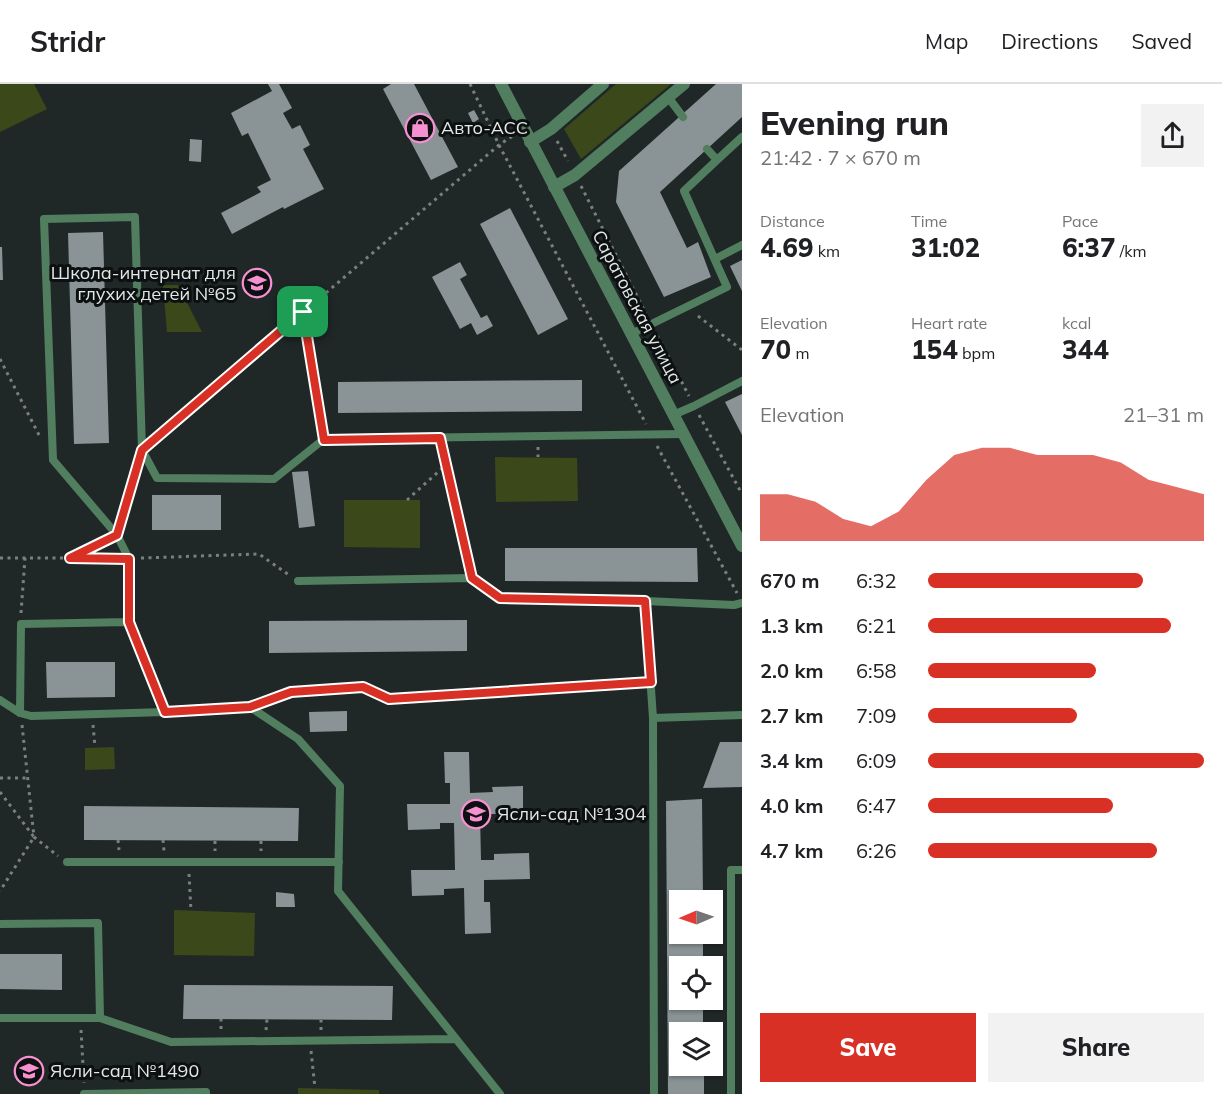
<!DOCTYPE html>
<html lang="en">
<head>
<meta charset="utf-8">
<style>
  :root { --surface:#fff; --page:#f2f2f2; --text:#202124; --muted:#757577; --line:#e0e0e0; --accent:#d93025 }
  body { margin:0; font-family:Mulish,sans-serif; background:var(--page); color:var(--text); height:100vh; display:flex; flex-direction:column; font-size:22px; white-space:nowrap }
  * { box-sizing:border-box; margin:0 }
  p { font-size:20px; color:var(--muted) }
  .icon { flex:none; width:33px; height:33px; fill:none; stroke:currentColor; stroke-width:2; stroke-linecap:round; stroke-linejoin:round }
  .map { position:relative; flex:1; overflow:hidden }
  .drawer { display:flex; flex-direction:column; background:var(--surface); width:480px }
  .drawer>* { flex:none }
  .needle { width:39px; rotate:268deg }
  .fabs { position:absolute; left:669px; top:806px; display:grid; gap:12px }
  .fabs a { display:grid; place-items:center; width:54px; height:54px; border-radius:0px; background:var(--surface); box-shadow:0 2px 4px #0004; font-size:30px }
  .pin { position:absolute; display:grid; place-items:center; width:51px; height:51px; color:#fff; margin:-26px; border-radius:12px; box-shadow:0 3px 9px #0006 }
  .round { display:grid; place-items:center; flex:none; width:63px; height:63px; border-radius:0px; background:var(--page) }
  .summary { display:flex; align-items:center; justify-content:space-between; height:102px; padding:0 18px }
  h1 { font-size:33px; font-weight:800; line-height:45px }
  .metrics { display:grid; grid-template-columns:repeat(3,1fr); gap:9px; height:102px; padding:6px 18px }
  .metrics div { display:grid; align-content:center }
  .metrics b { font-size:26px; font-weight:800 }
  .metrics small { font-size:16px; font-weight:400 }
  .metrics p { font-size:16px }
  .chart { height:168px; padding:12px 18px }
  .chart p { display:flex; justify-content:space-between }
  .chart svg { width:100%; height:108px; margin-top:6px; fill:var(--accent); opacity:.7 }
  .action { display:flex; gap:12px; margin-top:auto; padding:12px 18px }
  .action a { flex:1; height:69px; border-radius:0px; background:var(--accent); color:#fff; font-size:24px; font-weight:800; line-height:69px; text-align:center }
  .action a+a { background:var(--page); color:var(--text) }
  ul { padding:0 18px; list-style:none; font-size:20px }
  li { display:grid; grid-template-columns:96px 72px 1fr; align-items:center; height:45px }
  li i { height:15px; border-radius:8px; background:var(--accent) }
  header { display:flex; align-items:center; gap:36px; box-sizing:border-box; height:84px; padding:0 30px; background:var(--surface); border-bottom:2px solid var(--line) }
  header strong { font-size:28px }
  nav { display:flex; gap:33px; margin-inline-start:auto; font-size:21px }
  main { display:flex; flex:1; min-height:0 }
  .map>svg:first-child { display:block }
  .green { fill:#3b4819 }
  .building { fill:#8a9396 }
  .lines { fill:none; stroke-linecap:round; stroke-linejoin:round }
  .path { stroke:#79807f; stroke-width:3; stroke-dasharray:3 4.5; stroke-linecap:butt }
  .service { stroke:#527e60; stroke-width:8 }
  .minor { stroke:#527e60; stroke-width:12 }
  .tertiary { stroke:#527e60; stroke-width:12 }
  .route-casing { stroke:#fff; stroke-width:12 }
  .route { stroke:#d93025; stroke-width:8 }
  .labels { text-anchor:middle; stroke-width:6; stroke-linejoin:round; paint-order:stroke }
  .poi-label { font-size:18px; fill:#e3e8e7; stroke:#0d1010; text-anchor:start }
  .street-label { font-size:18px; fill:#e3e8e7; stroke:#0d1010 }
</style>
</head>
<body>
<header>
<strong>Stridr</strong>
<nav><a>Map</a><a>Directions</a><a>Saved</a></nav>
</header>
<main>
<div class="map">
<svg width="742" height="1010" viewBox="0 0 742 1010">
  <rect width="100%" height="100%" fill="#202827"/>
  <!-- green -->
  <path class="green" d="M0 0H34L47 25 0 48Z
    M616 0H671L581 75 564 45Z
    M163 201H178L202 248H167Z
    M495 373 577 374 578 417 496 418Z
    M344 416H420V464L344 463Z
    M114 663 115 685 85 686V664Z
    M174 826 255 829 254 872 174 871Z
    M298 1004 379 1006V1010H298Z"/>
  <!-- building -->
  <path class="building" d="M268 0H279L292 24 283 29 292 45 300 41 310 61 303 65 324 105 284 125 283 123 232 150 221 129 261 108 257 103 271 96 248 49 242 52 231 29 272 7Z
    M391 0H414L458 83 431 96 383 5Z
    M716 0H742V33L660 108 687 164 698 158 711 193 664 213 616 118 619 87Z
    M474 26 479 35 473 39 468 29Z
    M190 55 202 56 201 78 189 77Z
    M510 124 568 235 538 251 480 140Z
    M103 148 109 359 74 360 68 149Z
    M0 163H2L3 196H0Z
    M742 176V207L730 182Z
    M460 178 467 191 460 195 481 234 487 231 493 242 477 251 471 239 460 245 432 193Z
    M582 296V327L338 329V298Z
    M742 310V351L725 318Z
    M308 387 315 442 299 444 292 388Z
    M152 411H221V446H152Z
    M505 464H697L698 498 505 497Z
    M467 536V567L269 569V537Z
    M46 578H115V613L47 614Z
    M347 627V647L310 648 309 628Z
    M720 658H742V703L703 704Z
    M444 668H469L470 709 493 708 492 703 523 702V730H480L481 776H494V770L529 769 530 795 484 796V818H490L491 849 465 850 464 804 444 805V811L412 812 411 786H455L454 739H440V745L408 746 407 720H450V699H445Z
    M702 715 703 816H680V849H703V882H680V915H703V948H680V981H704V1010H668L666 717Z
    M84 722 299 724 298 757 84 756Z
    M276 808 294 810 295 823H276Z
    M0 870H62V906L0 905Z
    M184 901 393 902 392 936 183 935Z"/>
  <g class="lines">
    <!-- path -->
    <path class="path" d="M470 0 499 61 646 340
      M557 57 568 77
      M581 102 646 230
      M303 228 322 345
      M698 232 742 266
      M657 251 689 312
      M0 275 39 351
      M699 331 742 410
      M155 355 499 61 514 51
      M657 362 737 509
      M538 363V373
      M443 364 469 483
      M407 416 446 381
      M0 474H70L105 457
      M70 474H116
      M141 474 259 470 289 491
      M21 529 25 474
      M22 641 34 753 58 772
      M93 641 95 663
      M0 694H27
      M0 708 34 753 0 807
      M118 756 119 766
      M163 756 164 767
      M215 757V767
      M261 757V767
      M189 790 191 827
      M221 945V935
      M81 946 84 999
      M266 946 267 935
      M321 946V936
      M311 967 315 1004"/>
    <!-- service -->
    <path class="service" d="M668 13 683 33
      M707 65 717 76 742 53
      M715 175 742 161
      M631 250 727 203 684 107 717 76
      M673 331 694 322 742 297
      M117 451 142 366
      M298 497 472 494 500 514 645 517 734 521 742 519
      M645 517 653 634 654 1010
      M0 616 20 629 31 632 165 628 250 623 298 655 340 702 338 807 500 1010
      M250 623 291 608 363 603 389 615 651 598
      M165 628 129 538V475L117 451 53 376 44 135 135 133 142 366 157 394 274 395 324 355 683 350
      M20 629 21 540 129 538
      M653 634 742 631
      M67 778H339
      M0 840 98 839 100 934
      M0 934H100L171 958 456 955
      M84 1010 206 1008V1010
      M731 1010V786H742"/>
    <!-- minor -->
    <path class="minor" d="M530 58 551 45 603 0
      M554 103 575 91 684 0"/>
    <!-- tertiary -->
    <path class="tertiary" d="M501 0 742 462"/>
  </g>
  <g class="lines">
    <!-- route casing -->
    <g class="route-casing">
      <path id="route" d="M303 228 324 356 440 354 472 494 500 514 645 517 651 598 389 615 363 603 291 608 250 623 165 628 129 538V475L70 474 117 451 142 366Z"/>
    </g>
    <!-- route -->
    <use href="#route" class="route"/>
  </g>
  <!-- icons -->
  <defs>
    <g id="shop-ring" transform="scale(1.5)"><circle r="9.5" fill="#0d1010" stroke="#f690d0" stroke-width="1.5"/><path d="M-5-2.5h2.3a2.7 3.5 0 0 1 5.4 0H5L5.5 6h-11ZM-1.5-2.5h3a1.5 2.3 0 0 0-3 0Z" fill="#f690d0"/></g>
    <g id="school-ring" transform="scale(1.5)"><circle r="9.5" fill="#0d1010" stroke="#f690d0" stroke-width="1.5"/><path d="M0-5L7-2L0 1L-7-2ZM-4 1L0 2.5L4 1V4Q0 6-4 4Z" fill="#f690d0"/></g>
  </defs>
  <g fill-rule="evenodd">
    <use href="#shop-ring" x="420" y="44"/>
    <use href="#school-ring" x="257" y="199"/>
    <use href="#school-ring" x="476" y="730"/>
    <use href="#school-ring" x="29" y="987"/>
  </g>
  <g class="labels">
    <!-- poi labels -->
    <g class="poi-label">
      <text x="441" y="50">Авто-АСС</text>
      <text x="236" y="195" text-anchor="end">Школа-интернат для<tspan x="236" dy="21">глухих детей №65</tspan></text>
      <text x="497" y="736">Ясли-сад №1304</text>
      <text x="50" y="993">Ясли-сад №1490</text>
    </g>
    <!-- street labels -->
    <g class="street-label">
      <text transform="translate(637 223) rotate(62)" y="6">Саратовская улица</text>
    </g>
  </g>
</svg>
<div class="fabs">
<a><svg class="needle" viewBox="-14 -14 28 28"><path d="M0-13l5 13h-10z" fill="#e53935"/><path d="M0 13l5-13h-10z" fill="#757577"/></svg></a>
<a><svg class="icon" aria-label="locate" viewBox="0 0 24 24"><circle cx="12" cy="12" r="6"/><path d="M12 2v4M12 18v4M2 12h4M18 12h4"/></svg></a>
<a><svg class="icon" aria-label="layers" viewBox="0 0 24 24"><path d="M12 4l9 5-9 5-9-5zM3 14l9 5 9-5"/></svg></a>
</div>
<div class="pin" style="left:303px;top:228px;background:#1e9e55"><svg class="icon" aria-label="arrive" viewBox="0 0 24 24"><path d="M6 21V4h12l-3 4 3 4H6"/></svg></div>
</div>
<section class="drawer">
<div class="summary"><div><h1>Evening run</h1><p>21:42 · 7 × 670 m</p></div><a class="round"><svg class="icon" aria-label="share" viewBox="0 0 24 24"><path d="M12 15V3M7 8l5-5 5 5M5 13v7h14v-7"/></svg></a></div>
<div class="metrics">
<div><p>Distance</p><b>4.69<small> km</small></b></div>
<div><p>Time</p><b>31:02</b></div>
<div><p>Pace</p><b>6:37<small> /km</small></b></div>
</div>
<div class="metrics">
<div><p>Elevation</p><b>70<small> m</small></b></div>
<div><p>Heart rate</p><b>154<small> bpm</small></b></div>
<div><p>kcal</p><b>344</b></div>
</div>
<div class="chart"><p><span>Elevation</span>21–31 m</p>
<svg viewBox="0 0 160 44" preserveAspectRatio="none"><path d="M0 44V25L10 25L20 28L30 35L40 38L50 32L60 19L70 9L80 6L90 6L100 9L110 9L120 9L130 12L140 19L150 22L160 25V44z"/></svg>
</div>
<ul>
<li><b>670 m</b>6:32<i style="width:78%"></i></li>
<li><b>1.3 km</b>6:21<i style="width:88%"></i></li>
<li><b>2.0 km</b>6:58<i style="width:61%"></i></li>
<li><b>2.7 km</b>7:09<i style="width:54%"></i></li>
<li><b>3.4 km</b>6:09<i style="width:100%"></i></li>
<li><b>4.0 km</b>6:47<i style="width:67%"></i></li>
<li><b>4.7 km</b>6:26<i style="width:83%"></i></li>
</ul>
<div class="action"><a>Save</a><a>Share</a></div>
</section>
</main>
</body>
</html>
